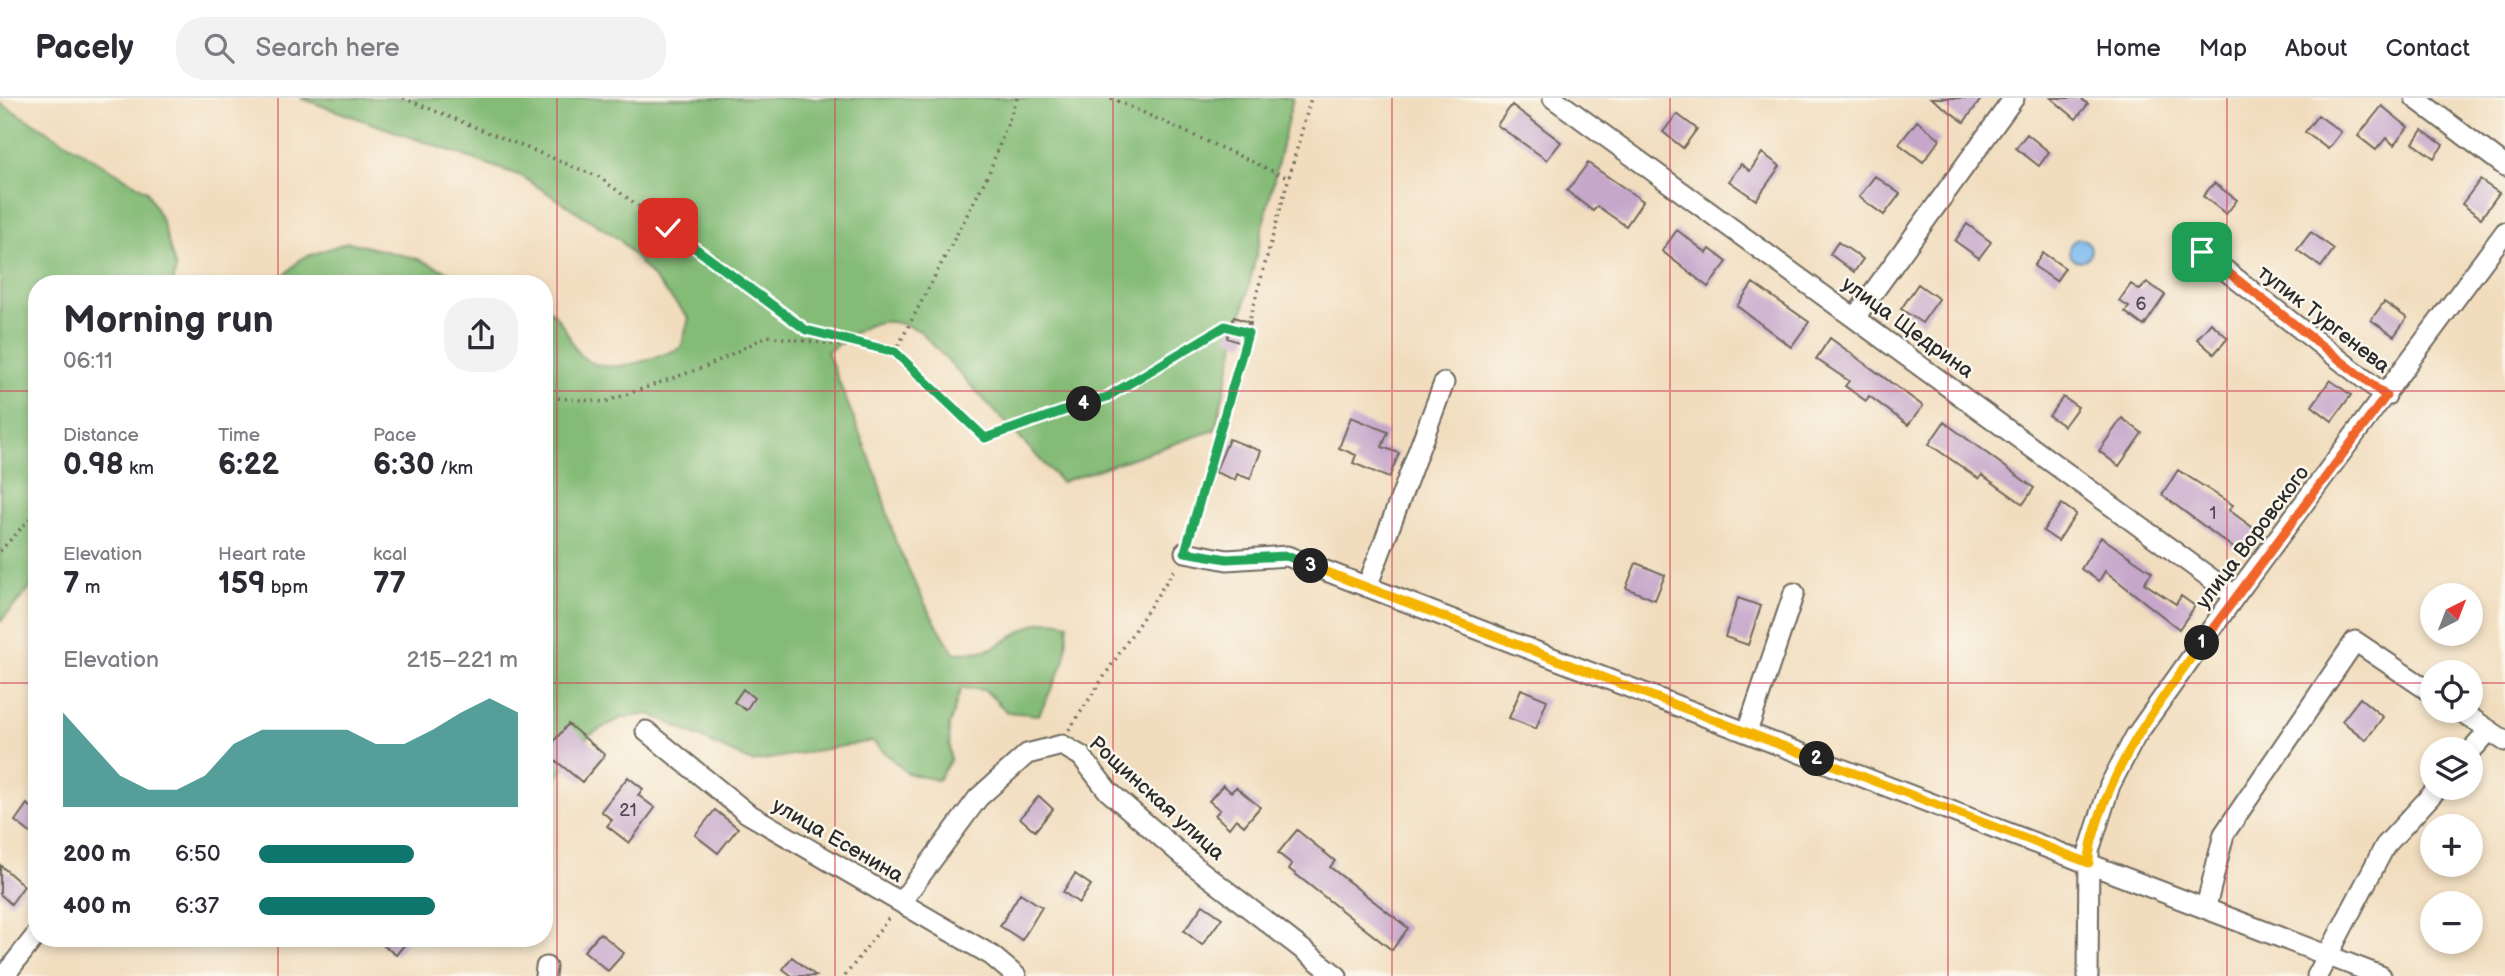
<!DOCTYPE html>
<html lang="en">
<head>
<meta charset="utf-8">
<style>
  :root { --surface:#fff; --page:#f2f2f3; --text:#2b2b33; --muted:#7c7c81; --line:#e1e1e2; --accent:#0f766e }
  body { margin:0; font-family:"Balsamiq Sans",sans-serif; background:var(--page); color:var(--text); height:100vh; display:flex; flex-direction:column; font-size:26px; white-space:nowrap }
  * { box-sizing:border-box; margin:0 }
  p { font-size:23px; color:var(--muted) }
  .icon { flex:none; width:38px; height:38px; fill:none; stroke:currentColor; stroke-width:2; stroke-linecap:round; stroke-linejoin:round }
  .map { position:relative; flex:1; overflow:hidden }
  .sheet { position:absolute; left:28px; top:177px; width:525px; height:672px; display:flex; flex-direction:column; background:var(--surface); border-radius:28px; box-shadow:0 4px 10px #0003 }
  .sheet>* { flex:none }
  .needle { width:46px; rotate:42deg }
  .controls { position:absolute; left:2420px; top:485px; display:grid; gap:14px }
  .controls a { display:grid; place-items:center; width:63px; height:63px; border-radius:50%; background:var(--surface); box-shadow:0 4px 10px #0003; font-size:35px }
  .pin { position:absolute; display:grid; place-items:center; width:60px; height:60px; color:#fff; margin:-30px; border-radius:14px; box-shadow:0 4px 10px #0006 }
  .km { position:absolute; width:35px; height:35px; margin:-18px; border-radius:50%; background:#222; color:#fff; font-size:19px; line-height:35px; text-align:center }
  .round { display:grid; place-items:center; flex:none; width:74px; height:74px; border-radius:28px; background:var(--page) }
  .overview { display:flex; align-items:center; justify-content:space-between; height:119px; padding:0 35px }
  h1 { font-size:38px; font-weight:600; line-height:52px }
  .stats { display:grid; grid-template-columns:repeat(3,1fr); gap:10px; height:119px; padding:7px 35px }
  .stats div { display:grid; align-content:center }
  .stats b { font-size:30px; font-weight:600 }
  .stats small { font-size:19px; font-weight:400 }
  .stats p { font-size:19px }
  .chart { height:196px; padding:14px 35px }
  .chart p { display:flex; justify-content:space-between }
  .chart svg { width:100%; height:126px; margin-top:7px; fill:var(--accent); opacity:.7 }
  ul { padding:0 35px; list-style:none; font-size:23px }
  li { display:grid; grid-template-columns:112px 84px 1fr; align-items:center; height:52px }
  li i { height:18px; border-radius:9px; background:var(--accent) }
  header { display:flex; align-items:center; gap:42px; box-sizing:border-box; height:98px; padding:0 35px; background:var(--surface); border-bottom:2px solid var(--line) }
  header strong { font-size:33px }
  nav { display:flex; gap:38px; margin-inline-start:auto; font-size:24px }
  .search { width:490px; height:63px; background:var(--page); display:flex; align-items:center; gap:18px; box-sizing:border-box; padding:0 24px; border-radius:28px; color:var(--muted); font-size:26px }
  .map>svg:first-child { display:block }
  .forest { fill:#84bb77; stroke:#587351; stroke-width:2 }
  .water { fill:#7bbaef; stroke:#53728d; stroke-width:2 }
  .building { fill:#c6a7cb }
  .lines { fill:none; stroke-linecap:round; stroke-linejoin:round }
  .minor-casing { stroke:#70695e; stroke-width:23 }
  .path { stroke:#70695e; stroke-width:3.5; stroke-dasharray:2 5; stroke-linecap:butt }
  .minor { stroke:#fff; stroke-width:19 }
  .split-1-casing { stroke:#fff; stroke-width:14 }
  .split-2-casing { stroke:#fff; stroke-width:14 }
  .split-3-casing { stroke:#fff; stroke-width:14 }
  .split-4-casing { stroke:#fff; stroke-width:14 }
  .split-5-casing { stroke:#fff; stroke-width:14 }
  .split-1 { stroke:#f0652b; stroke-width:9 }
  .split-2 { stroke:#f5b400; stroke-width:9 }
  .split-3 { stroke:#f5b400; stroke-width:9 }
  .split-4 { stroke:#22a559; stroke-width:9 }
  .split-5 { stroke:#22a559; stroke-width:9 }
  .grid { fill:none; stroke:#d1495b; stroke-width:2; stroke-opacity:0.55 }
  .labels { text-anchor:middle; stroke-width:5; stroke-linejoin:round; paint-order:stroke }
  .number-label { font-size:18px; fill:#524a53 }
  .street-label { font-size:21px; fill:#2b2b2b; stroke:#fbf7ec }
</style>
</head>
<body>
<header>
<strong>Pacely</strong>
<div class="search"><svg class="icon" aria-label="search" viewBox="0 0 24 24"><circle cx="10" cy="10" r="6"/><path d="M15 15l6 6"/></svg>Search here</div>
<nav><a>Home</a><a>Map</a><a>About</a><a>Contact</a></nav>
</header>
<div class="map">
<svg width="2505" height="878" viewBox="0 0 2505 878">
  <rect width="100%" height="100%" fill="#fbf7ec"/>
  <filter id="ink" filterUnits="userSpaceOnUse"><feTurbulence type="fractalNoise" baseFrequency=".0143" numOctaves="2"/><feDisplacementMap in="SourceGraphic" scale="14" xChannelSelector="R" yChannelSelector="G"/><feConvolveMatrix kernelMatrix="1 2 1 2 8 2 1 2 1" color-interpolation-filters="sRGB"/></filter>
  <filter id="wash" filterUnits="userSpaceOnUse"><feTurbulence type="fractalNoise" baseFrequency=".00686" numOctaves="4" result="noise"/><feDisplacementMap in="SourceGraphic" scale="28" xChannelSelector="R" yChannelSelector="G"/><feGaussianBlur stdDeviation="1.57" result="paint"/><feColorMatrix in="noise" values="0 0 0 0 0 0 0 0 0 0 0 0 0 0 0 0 0 1.4 0 .05"/><feComposite in="paint" operator="in"/></filter>
  <g filter="url(#wash)">
    <rect width="100%" height="100%" fill="#f1ddbe"/>
    <!-- forest -->
    <path class="forest" d="M300 0H1293L1215 332 1061 384 920 233C877 212 863 230 827 254L876 376 896 445 928 512 954 555C965 554 982 555 992 550 1021 537 1034 515 1068 526L1065 562 1039 617 1007 614 985 592 961 590 949 628 950 663 938 682 907 675 872 643 752 664 650 616 621 620 589 637 544 698V209C553 212 558 221 563 228 569 236 571 245 577 253 601 284 653 260 681 250L689 220 619 141 521 78Z
      M0 5 147 93 162 123 176 171 173 185 37 186V482L0 524Z
      M348 144 418 161 474 185H276L302 160Z"/>
    <!-- water -->
    <path class="water" d="M2069 152a11 11 0 1 1 22 0a11 11 0 1 1-22 0Z"/>
    <g id="blocks">
      <!-- building -->
      <path class="building" d="M1931 0H1982L1964 24Z
        M2051 0H2080L2088 6 2076 21Z
        M1512 7 1561 44 1547 62 1497 27Z
        M2382 8 2408 29 2394 47 2386 40 2376 52 2358 38Z
        M1677 16 1697 31 1683 50 1663 34Z
        M2318 17 2341 34 2328 51 2305 34Z
        M1917 23 1940 41 1923 64 1899 46Z
        M2422 32 2443 47 2434 60 2413 45Z
        M2027 36 2049 54 2039 68 2016 50Z
        M1762 55 1780 68 1756 102 1729 83 1741 66 1750 73Z
        M1588 65 1643 103 1626 128 1597 108 1593 113 1567 93Z
        M1875 78 1900 96 1884 117 1859 99Z
        M2480 82 2499 95 2481 120 2462 106Z
        M2214 85 2237 102 2226 116 2203 98Z
        M1967 126 1991 144 1979 160 1955 143Z
        M1677 132 1707 155 1710 151 1727 164 1708 189 1662 153Z
        M2311 134 2334 151 2321 169 2297 152Z
        M1838 144 1863 161 1854 174 1830 156Z
        M2043 155 2065 170 2056 183 2034 168Z
        M2147 184 2165 197 2144 228 2125 214 2129 209 2119 203 2131 186 2140 192Z
        M1753 185 1809 224 1791 249 1737 208Z
        M1918 186 1939 201 1922 225 1901 211Z
        M2384 204 2407 220 2394 238 2371 222Z
        M1234 219 1251 225 1244 246 1227 240Z
        M2211 225 2228 240 2214 256 2197 241Z
        M1830 240 1923 308 1908 327 1869 298 1866 303 1845 288 1849 283 1816 261Z
        M2330 282 2351 297 2332 323 2312 308Z
        M2063 299 2078 309 2064 328 2049 318Z
        M1351 319 1388 334 1382 349 1399 355 1389 380 1353 365 1356 357 1339 350Z
        M2122 320 2142 335 2119 368 2099 353Z
        M1944 324 2034 390 2023 406 1982 377 1979 381 1929 346Z
        M1229 341 1261 353 1250 381 1237 376 1235 382 1215 374Z
        M2178 372 2233 407 2229 412 2256 432 2239 454 2162 397Z
        M2062 406 2076 416 2058 443 2043 433Z
        M2101 439 2152 474 2144 485 2176 506 2181 498 2195 508 2179 531 2105 473 2099 483 2081 471Z
        M1636 465 1665 477 1655 502 1626 490Z
        M1738 500 1761 508 1748 547 1725 539Z
        M743 591 754 600 746 612 734 604Z
        M1521 591 1547 602 1536 631 1509 620Z
        M2360 600 2383 619 2366 642 2342 623Z
        M568 626 605 657 582 684 545 654Z
        M628 679 643 691 638 697 655 710 629 745 607 728 612 722 601 713Z
        M1223 687 1231 694 1236 689 1260 709 1244 728 1236 721 1229 730 1215 717 1220 712 1209 703Z
        M1039 698 1053 711 1035 733 1020 720Z
        M27 706 37 714V740L15 723Z
        M715 712 738 730 718 755 695 737Z
        M1297 732 1335 763 1330 769 1408 830 1392 852 1289 771 1292 766 1278 755Z
        M0 767 24 788 11 806 0 796Z
        M1075 776 1091 787 1079 805 1063 794Z
        M1020 795 1042 809 1022 842 1000 828Z
        M1203 807 1222 820 1202 847 1184 833Z
        M600 835 624 855 608 873 584 853Z
        M374 840H410L396 857Z
        M792 859 816 878H792L783 871Z"/>
    </g>
  </g>
  <g filter="url(#ink)">
    <use href="#blocks" fill-opacity="0" stroke="#70695e" stroke-width="2"/>
    <g class="lines">
      <!-- minor casing -->
      <g class="minor-casing">
        <path id="minor" d="M1553 0 2235 498
          M2415 0 2505 68
          M2202 154 2386 298
          M1856 218 2014 0
          M1185 454 1227 462 1287 458 2381 878
          M1367 489 1444 285
          M2459 612 2505 643
          M646 633 747 715 991 857 1016 878
          M1747 634 1794 495
          M2471 653 2489 633
          M901 804 978 700 1027 656 1062 647 1081 658 1108 693 1197 770 1337 878
          M2206 809 2224 736 2355 543 2432 595
          M4 878 37 836
          M545 878 546 869
          M2088 878 2089 753 2110 687 2135 639 2235 498 2505 134
          M2317 878 2385 748 2438 690"/>
      </g>
      <!-- path -->
      <path class="path" d="M403 0 599 79 806 232 895 254 767 238 710 267 605 304 544 299
        M1017 0 989 75 895 254 985 340 1107 299 1225 228 1248 235
        M1111 0 1288 80
        M1190 436 1311 0
        M0 453 37 413
        M1069 632 1176 469
        M845 878 891 817"/>
      <!-- minor -->
      <use href="#minor" class="minor"/>
    </g>
  </g>
  <g class="lines" filter="url(#ink)">
    <!-- split-1 casing -->
    <g class="split-1-casing">
      <path id="split-1" d="M2202 154 2386 298 2202 545"/>
    </g>
    <!-- split-2 casing -->
    <g class="split-2-casing">
      <path id="split-2" d="M1817 661 2089 765C2089 748 2095 733 2100 717 2122 652 2162 600 2202 545"/>
    </g>
    <!-- split-3 casing -->
    <g class="split-3-casing">
      <path id="split-3" d="M1311 468 1817 661"/>
    </g>
    <!-- split-4 casing -->
    <g class="split-4-casing">
      <path id="split-4" d="M1084 306 1107 299 1225 228 1248 235 1185 454 1227 461 1287 458 1311 468"/>
    </g>
    <!-- split-5 casing -->
    <g class="split-5-casing">
      <path id="split-5" d="M668 130 806 232 895 254 985 340 1084 306"/>
    </g>
    <!-- split-1 -->
    <use href="#split-1" class="split-1"/>
    <!-- split-2 -->
    <use href="#split-2" class="split-2"/>
    <!-- split-3 -->
    <use href="#split-3" class="split-3"/>
    <!-- split-4 -->
    <use href="#split-4" class="split-4"/>
    <!-- split-5 -->
    <use href="#split-5" class="split-5"/>
  </g>
  <!-- grid -->
  <path class="grid" d="M278 0V186M557 0V878M835 0V878M1113 0V878M1392 0V878M1670 0V878M1948 0V878M2227 0V878M0 293H37M544 293H2505M0 585H37M544 585H2432M2471 585H2505M278 840V878"/>
  <g class="labels">
    <!-- number labels -->
    <g class="number-label">
      <text x="2141" y="212">6</text>
      <text x="2213" y="421">1</text>
      <text x="628" y="718">21</text>
    </g>
    <!-- street labels -->
    <g class="street-label">
      <text transform="translate(2324 221) rotate(38)" y="7">тупик Тургенева</text>
      <text transform="translate(1908 229) rotate(36)" y="7">улица Щедрина</text>
      <text transform="translate(2252 439) rotate(-53)" y="7">улица Воровского</text>
      <text transform="translate(1157 700) rotate(42)" y="7">Рощинская улица</text>
      <text transform="translate(838 742) rotate(30)" y="7">улица Есенина</text>
    </g>
  </g>
</svg>
<div class="controls">
<a><svg class="needle" viewBox="-14 -14 28 28"><path d="M0-13l5 13h-10z" fill="#e53935"/><path d="M0 13l5-13h-10z" fill="#7c7c81"/></svg></a>
<a><svg class="icon" aria-label="locate" viewBox="0 0 24 24"><circle cx="12" cy="12" r="6"/><path d="M12 2v4M12 18v4M2 12h4M18 12h4"/></svg></a>
<a><svg class="icon" aria-label="layers" viewBox="0 0 24 24"><path d="M12 4l9 5-9 5-9-5zM3 14l9 5 9-5"/></svg></a>
<a>+</a>
<a>−</a>
</div>
<div class="pin" style="left:2202px;top:154px;background:#1e9e55"><svg class="icon" aria-label="arrive" viewBox="0 0 24 24"><path d="M6 21V4h12l-3 4 3 4H6"/></svg></div>
<div class="pin" style="left:668px;top:130px;background:#d93025"><svg class="icon" aria-label="check" viewBox="0 0 24 24"><path d="M5 12l5 5 9-10"/></svg></div>
<b class="km" style="left:2202px;top:545px">1</b>
<b class="km" style="left:1817px;top:661px">2</b>
<b class="km" style="left:1311px;top:468px">3</b>
<b class="km" style="left:1084px;top:306px">4</b>
<section class="sheet">
<div class="overview"><div><h1>Morning run</h1><p>06:11</p></div><a class="round"><svg class="icon" aria-label="share" viewBox="0 0 24 24"><path d="M12 15V3M7 8l5-5 5 5M5 13v7h14v-7"/></svg></a></div>
<div class="stats">
<div><p>Distance</p><b>0.98<small> km</small></b></div>
<div><p>Time</p><b>6:22</b></div>
<div><p>Pace</p><b>6:30<small> /km</small></b></div>
</div>
<div class="stats">
<div><p>Elevation</p><b>7<small> m</small></b></div>
<div><p>Heart rate</p><b>159<small> bpm</small></b></div>
<div><p>kcal</p><b>77</b></div>
</div>
<div class="chart"><p><span>Elevation</span>215–221 m</p>
<svg viewBox="0 0 160 44" preserveAspectRatio="none"><path d="M0 44V11L10 22L20 33L30 38L40 38L50 33L60 22L70 17L80 17L90 17L100 17L110 22L120 22L130 17L140 11L150 6L160 11V44z"/></svg>
</div>
<ul>
<li><b>200 m</b>6:50<i style="width:60%"></i></li>
<li><b>400 m</b>6:37<i style="width:68%"></i></li>
</ul>
</section>
</div>
</body>
</html>
